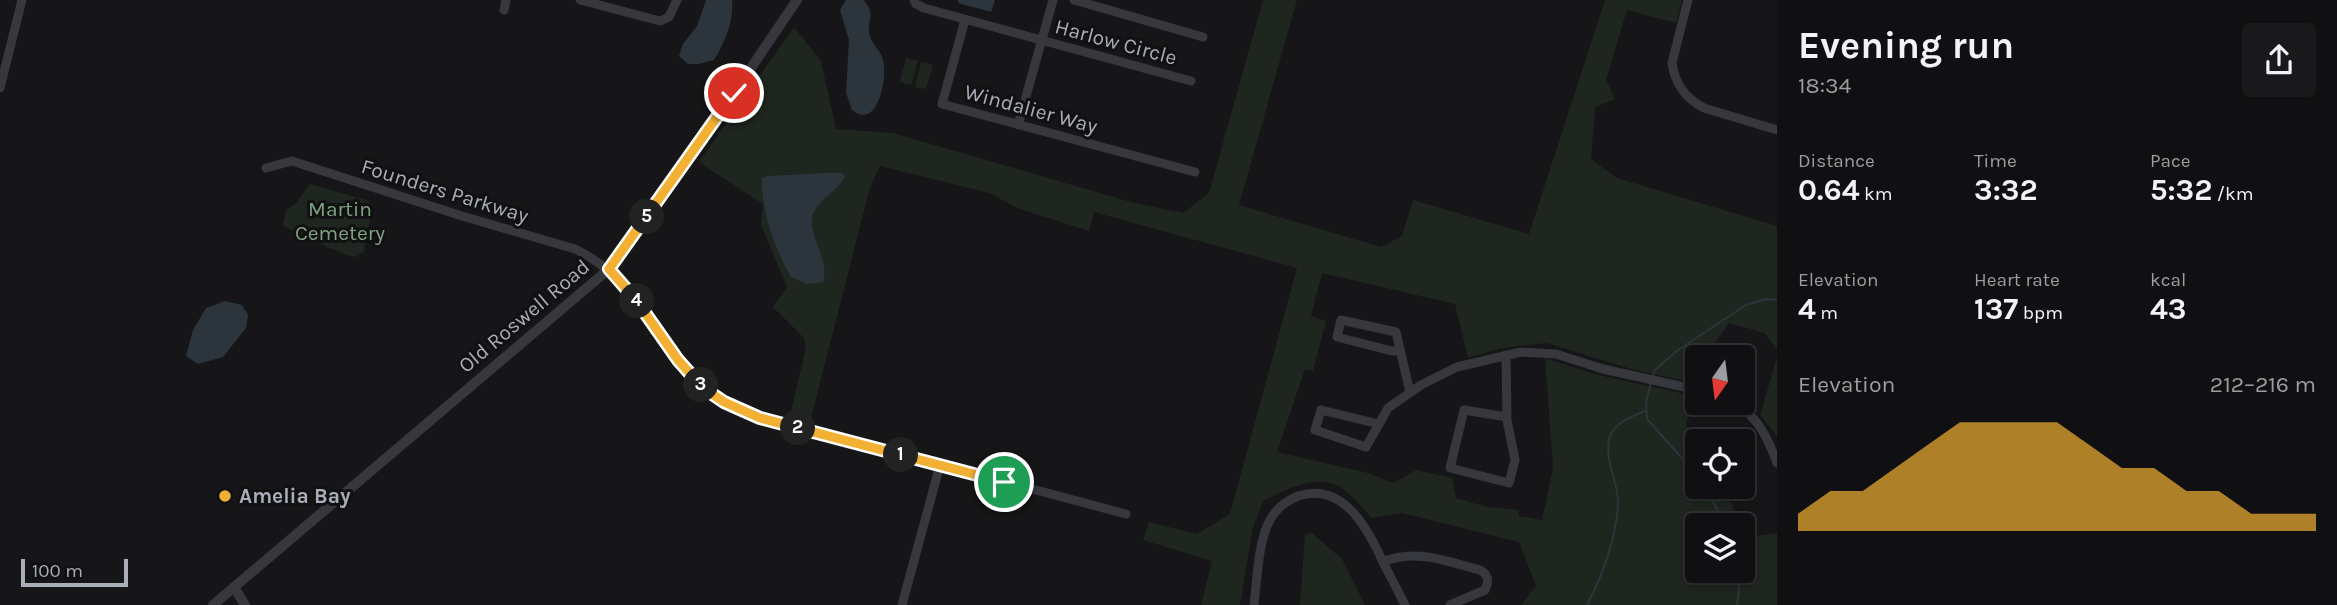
<!DOCTYPE html>
<html lang="en">
<head>
<meta charset="utf-8">
<style>
  :root { --surface:#101012; --page:#19191b; --text:#f1f3f6; --muted:#9c9d9f; --line:#303032; --accent:#f2b134 }
  body { margin:0; font-family:Karla,sans-serif; background:var(--page); color:var(--text); height:100vh; display:flex; flex-direction:column; font-size:26px; white-space:nowrap }
  * { box-sizing:border-box; margin:0 }
  p { font-size:23px; color:var(--muted) }
  .icon { flex:none; width:38px; height:38px; fill:none; stroke:currentColor; stroke-width:2; stroke-linecap:round; stroke-linejoin:round }
  .map { position:relative; flex:1; overflow:hidden }
  .sheet { display:flex; flex-direction:column; background:var(--surface); width:560px }
  .sheet>* { flex:none }
  .needle { width:46px; rotate:194deg }
  .tools { position:absolute; left:1685px; top:345px; display:grid; gap:14px }
  .tools a { display:grid; place-items:center; width:70px; height:70px; border-radius:7px; background:var(--surface); box-shadow:0 4px 10px #0003,0 0 0 2px var(--line); font-size:35px }
  .scale { position:absolute; left:21px; bottom:18px; width:107px; box-sizing:border-box; padding-left:7px; border:4px solid #a8adb8; border-top:0; font-size:19px; line-height:24px; white-space:nowrap; color:#a8adb8; -webkit-text-stroke:5px #111113; paint-order:stroke }
  .pin { position:absolute; display:grid; place-items:center; width:60px; height:60px; color:#fff; margin:-30px; border:4px solid #fff; border-radius:50%; box-shadow:0 2px 7px #0007 }
  .km { position:absolute; width:35px; height:35px; margin:-18px; border-radius:50%; background:#222; color:#fff; font-size:19px; line-height:35px; text-align:center }
  .round { display:grid; place-items:center; flex:none; width:74px; height:74px; border-radius:7px; background:var(--page) }
  .headline { display:flex; align-items:center; justify-content:space-between; height:119px; padding:0 21px }
  h1 { font-size:38px; font-weight:700; line-height:52px }
  .figures { display:grid; grid-template-columns:repeat(3,1fr); gap:10px; height:119px; padding:7px 21px }
  .figures div { display:grid; align-content:center }
  .figures b { font-size:30px; font-weight:700 }
  .figures small { font-size:19px; font-weight:400 }
  .figures p { font-size:19px }
  .chart { height:196px; padding:14px 21px }
  .chart p { display:flex; justify-content:space-between }
  .chart svg { width:100%; height:126px; margin-top:7px; fill:var(--accent); opacity:.7 }
  main { display:flex; flex:1; min-height:0 }
  .map>svg:first-child { display:block }
  .green { fill:#1e261f }
  .water { fill:#2c353c }
  .lines { fill:none; stroke-linecap:round; stroke-linejoin:round }
  .stream { stroke:#2c353c; stroke-width:2 }
  .minor { stroke:#37383d; stroke-width:9 }
  .tertiary { stroke:#37383d; stroke-width:10 }
  .route-casing { stroke:#fff; stroke-width:14 }
  .route { stroke:#f2b134; stroke-width:9 }
  .poi-dot { fill:#f2b134; stroke:#111113; stroke-width:2.5 }
  .labels { text-anchor:middle; stroke-width:6; stroke-linejoin:round; paint-order:stroke }
  .street-label { font-size:21px; fill:#a8adb8; stroke:#111113 }
  .park-label { font-size:21px; fill:#7fa381; stroke:#111113 }
  .poi-label { font-size:21px; font-weight:bold; fill:#a8adb8; stroke:#111113; text-anchor:start }
</style>
</head>
<body>
<main>
<div class="map">
<svg width="1777" height="605" viewBox="0 0 1777 605">
  <rect width="100%" height="100%" fill="#161618"/>
  <!-- green -->
  <path class="green" d="M1263 0H1297L1239 205 1381 247 1402 236 1413 200 1529 234 1605 0H1682L1676 23 1627 10 1606 80 1615 99 1595 107 1591 159 1617 178 1777 226V350L1765 333 1729 323 1714 344 1710 357H1698L1697 383 1638 371 1547 343 1501 348 1468 358 1455 304 1322 273 1311 316 1326 321 1313 371 1305 369 1277 452 1368 473 1393 483 1416 470 1452 478 1456 498 1487 507 1519 510V516L1542 520 1553 468 1545 358 1594 374 1694 396 1686 425 1699 441 1698 486 1725 487 1740 525H1698V570H1743V531L1746 537 1777 533V605H1521L1536 586 1519 542 1402 513 1372 518C1362 507 1350 492 1336 485 1313 475 1283 491 1263 501L1253 528 1240 605H1201L1212 561 1143 540 1149 522 1197 534 1230 514 1297 268 1094 212 1089 231 1020 209 989 193 880 166 870 187 809 426 789 420 806 348 804 338 773 307 787 287 761 225 763 204 699 162 794 27 821 61 836 129 893 133 1131 202 1183 213 1209 193Z
    M906 58 918 61 911 85 900 82Z
    M921 62 933 65 926 89 915 87Z
    M310 184 369 201 370 220 364 252 355 257 343 254 283 226 286 210 297 202Z
    M1777 357V436L1760 415Z
    M1312 533 1342 559 1365 605H1300L1305 534Z"/>
  <!-- water -->
  <path class="water" d="M706 0H732C734 21 725 42 714 60L699 64H688L679 56 683 44 697 26Z
    M846 0H863C878 15 865 21 870 36 872 44 881 51 883 60 888 77 878 131 852 110L846 93 849 40 840 10Z
    M958 0H995L991 12 958 3Z
    M825 173H841L845 176C841 189 815 201 812 218 809 237 830 259 823 282L807 284 791 277C775 250 761 211 762 178L767 176Z
    M225 301 242 305 248 315 246 328 223 357 198 364 186 356 193 330 206 308Z"/>
  <g class="lines">
    <!-- stream -->
    <path class="stream" d="M1652 378 1655 370 1678 350 1746 305 1766 299 1777 300
      M1651 383 1646 402 1647 419 1698 476
      M1704 486 1726 525
      M1587 605C1603 574 1617 536 1618 501 1618 482 1603 458 1610 436 1614 424 1633 415 1645 411
      M1737 605 1739 590 1738 570"/>
    <!-- minor -->
    <path class="minor" d="M580 0 660 21 669 17 677 0
      M914 0 916 4 924 8 1191 81
      M1074 0 1203 37
      M1688 0 1672 63C1675 84 1685 98 1704 108L1777 130
      M504 10 506 0
      M965 20 942 104 1195 172
      M0 88 22 0
      M1018 125 1053 0
      M266 168 292 161 462 216 575 249C630 275 647 324 684 368 700 387 719 400 740 411L1126 514
      M1400 351H1392L1337 337 1341 320 1396 332 1410 392
      M1506 355 1507 420 1515 460 1509 483 1450 468 1464 410 1507 417
      M1735 402C1758 418 1768 438 1777 463
      M1379 424 1321 410 1315 430 1366 447 1388 408 1421 385 1457 367 1521 352 1556 354 1603 369 1698 390
      M902 605 940 465
      M1254 605C1257 581 1258 541 1270 520 1276 509 1286 501 1298 496 1343 481 1368 529 1383 562
      M1405 605 1383 562C1416 548 1448 562 1480 570 1489 575 1489 582 1485 590L1450 605"/>
    <!-- tertiary -->
    <path class="tertiary" d="M234 587 245 605
      M213 605 609 269 734 93 797 0"/>
  </g>
  <g class="lines">
    <!-- route casing -->
    <g class="route-casing">
      <path id="route" d="M734 93 609 269 636 300 678 360 702 387 724 402 760 418 1004 482"/>
    </g>
    <!-- route -->
    <use href="#route" class="route"/>
  </g>
  <!-- markers -->
  <circle class="poi-dot" cx="225" cy="496" r="7"/>
  <g class="labels">
    <!-- street labels -->
    <g class="street-label">
      <text transform="translate(1116 42) rotate(15)" y="7">Harlow Circle</text>
      <text transform="translate(1031 109) rotate(15)" y="7">Windalier Way</text>
      <text transform="translate(445 191) rotate(17)" y="7">Founders Parkway</text>
      <text transform="translate(524 316) rotate(-40)" y="7">Old Roswell Road</text>
    </g>
    <!-- park labels -->
    <g class="park-label">
      <text x="340" y="216">Martin<tspan x="340" dy="24">Cemetery</tspan></text>
    </g>
    <!-- poi labels -->
    <g class="poi-label">
      <text x="239" y="503">Amelia Bay</text>
    </g>
  </g>
</svg>
<div class="tools">
<a><svg class="needle" viewBox="-14 -14 28 28"><path d="M0-13l5 13h-10z" fill="#e53935"/><path d="M0 13l5-13h-10z" fill="#9c9d9f"/></svg></a>
<a><svg class="icon" aria-label="locate" viewBox="0 0 24 24"><circle cx="12" cy="12" r="6"/><path d="M12 2v4M12 18v4M2 12h4M18 12h4"/></svg></a>
<a><svg class="icon" aria-label="layers" viewBox="0 0 24 24"><path d="M12 4l9 5-9 5-9-5zM3 14l9 5 9-5"/></svg></a>
</div>
<div class="scale">100 m</div>
<div class="pin" style="left:1004px;top:482px;background:#1e9e55"><svg class="icon" aria-label="arrive" viewBox="0 0 24 24"><path d="M6 21V4h12l-3 4 3 4H6"/></svg></div>
<div class="pin" style="left:734px;top:93px;background:#d93025"><svg class="icon" aria-label="check" viewBox="0 0 24 24"><path d="M5 12l5 5 9-10"/></svg></div>
<b class="km" style="left:901px;top:455px">1</b>
<b class="km" style="left:798px;top:428px">2</b>
<b class="km" style="left:701px;top:385px">3</b>
<b class="km" style="left:637px;top:301px">4</b>
<b class="km" style="left:647px;top:217px">5</b>
</div>
<section class="sheet">
<div class="headline"><div><h1>Evening run</h1><p>18:34</p></div><a class="round"><svg class="icon" aria-label="share" viewBox="0 0 24 24"><path d="M12 15V3M7 8l5-5 5 5M5 13v7h14v-7"/></svg></a></div>
<div class="figures">
<div><p>Distance</p><b>0.64<small> km</small></b></div>
<div><p>Time</p><b>3:32</b></div>
<div><p>Pace</p><b>5:32<small> /km</small></b></div>
</div>
<div class="figures">
<div><p>Elevation</p><b>4<small> m</small></b></div>
<div><p>Heart rate</p><b>137<small> bpm</small></b></div>
<div><p>kcal</p><b>43</b></div>
</div>
<div class="chart"><p><span>Elevation</span>212–216 m</p>
<svg viewBox="0 0 160 44" preserveAspectRatio="none"><path d="M0 44V38L10 30L20 30L30 22L40 14L50 6L60 6L70 6L80 6L90 14L100 22L110 22L120 30L130 30L140 38L150 38L160 38V44z"/></svg>
</div>
</section>
</main>
</body>
</html>
